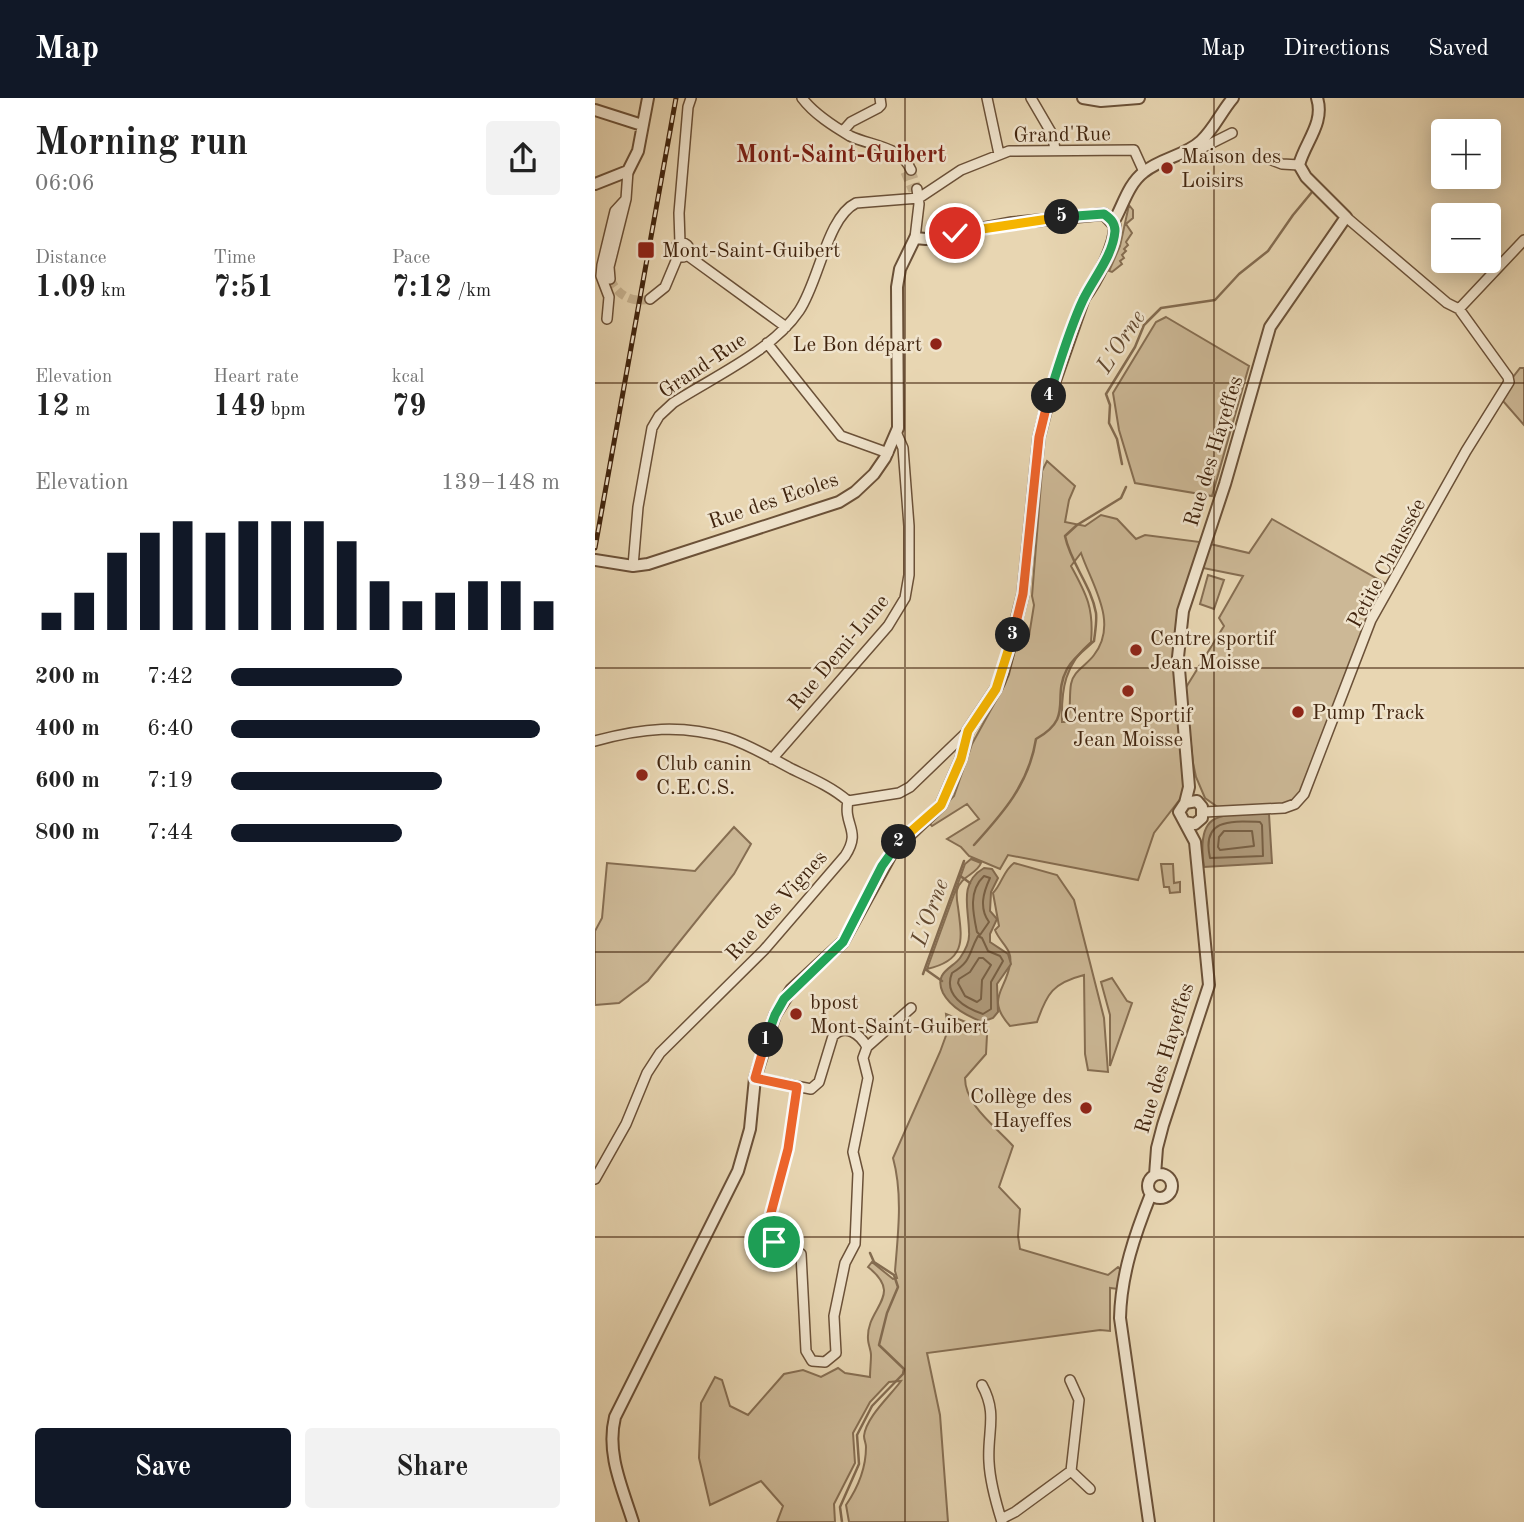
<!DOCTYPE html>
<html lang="en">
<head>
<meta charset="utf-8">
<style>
  :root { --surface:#fff; --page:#f2f2f2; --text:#222; --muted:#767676; --accent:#111827 }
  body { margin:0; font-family:"Old Standard TT",serif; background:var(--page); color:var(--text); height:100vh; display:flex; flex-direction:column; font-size:26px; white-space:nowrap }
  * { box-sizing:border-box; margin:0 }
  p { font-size:23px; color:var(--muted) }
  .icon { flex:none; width:38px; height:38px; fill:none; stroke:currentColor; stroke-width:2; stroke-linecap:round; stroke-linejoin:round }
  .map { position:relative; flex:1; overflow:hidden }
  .side { display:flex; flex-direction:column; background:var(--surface); width:595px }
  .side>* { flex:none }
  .buttons { position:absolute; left:836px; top:21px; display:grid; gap:14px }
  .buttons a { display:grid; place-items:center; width:70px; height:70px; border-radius:7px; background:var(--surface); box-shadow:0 4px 18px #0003; font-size:35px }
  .pin { position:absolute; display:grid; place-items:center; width:60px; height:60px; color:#fff; margin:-30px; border:4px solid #fff; border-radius:50%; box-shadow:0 2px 7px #0007 }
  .km { position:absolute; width:35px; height:35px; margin:-18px; border-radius:50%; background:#222; color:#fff; font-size:19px; line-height:35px; text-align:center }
  .round { display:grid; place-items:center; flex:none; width:74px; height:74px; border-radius:7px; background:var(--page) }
  .summary { display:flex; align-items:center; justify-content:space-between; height:119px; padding:0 35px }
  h1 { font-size:38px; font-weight:700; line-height:52px }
  .figures { display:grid; grid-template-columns:repeat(3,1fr); gap:10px; height:119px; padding:7px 35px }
  .figures div { display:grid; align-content:center }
  .figures b { font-size:30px; font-weight:700 }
  .figures small { font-size:19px; font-weight:400 }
  .figures p { font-size:19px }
  .chart { height:196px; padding:14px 35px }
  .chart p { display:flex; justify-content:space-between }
  .chart svg { width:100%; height:126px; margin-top:7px; stroke:var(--accent); stroke-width:6 }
  .primary-button { display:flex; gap:14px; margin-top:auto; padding:14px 35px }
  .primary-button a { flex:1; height:80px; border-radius:7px; background:var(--accent); color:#fff; font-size:28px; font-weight:700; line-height:80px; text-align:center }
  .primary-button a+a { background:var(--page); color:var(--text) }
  ul { padding:0 35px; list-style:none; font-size:23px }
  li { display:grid; grid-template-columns:112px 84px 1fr; align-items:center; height:52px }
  li i { height:18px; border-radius:9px; background:var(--accent) }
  header { display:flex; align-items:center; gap:42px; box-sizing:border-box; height:98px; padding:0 35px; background:var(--accent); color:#fff }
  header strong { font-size:33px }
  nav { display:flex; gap:38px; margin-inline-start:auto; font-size:24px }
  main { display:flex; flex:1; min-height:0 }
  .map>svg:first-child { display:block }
  .green { fill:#ccb896; stroke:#866e52; stroke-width:2; fill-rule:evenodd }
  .water { fill:#af9a7b; stroke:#836b50; stroke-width:2 }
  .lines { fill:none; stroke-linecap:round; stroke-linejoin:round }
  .shore { stroke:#786045; stroke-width:2 }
  .stream { stroke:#836b50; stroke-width:2.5 }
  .minor-tunnel { stroke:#c7b391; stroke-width:9; stroke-dasharray:9 4.5; stroke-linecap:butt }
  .minor-casing { stroke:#6b5138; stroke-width:12 }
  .tertiary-casing { stroke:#6b5138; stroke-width:14 }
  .minor { stroke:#f0e4cd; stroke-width:9 }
  .tertiary { stroke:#f0e4cd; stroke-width:10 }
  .rail-casing { stroke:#41250f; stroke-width:5 }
  .rail { stroke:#f0e4cd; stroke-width:2.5; stroke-dasharray:8; stroke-linecap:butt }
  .split-1-casing { stroke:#fff; stroke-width:14 }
  .split-2-casing { stroke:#fff; stroke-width:14 }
  .split-3-casing { stroke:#fff; stroke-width:14 }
  .split-4-casing { stroke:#fff; stroke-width:14 }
  .split-5-casing { stroke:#fff; stroke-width:14 }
  .split-6-casing { stroke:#fff; stroke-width:14 }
  .split-1 { stroke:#f0652b; stroke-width:9 }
  .split-2 { stroke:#22a559; stroke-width:9 }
  .split-3 { stroke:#f5b400; stroke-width:9 }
  .split-4 { stroke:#f0652b; stroke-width:9 }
  .split-5 { stroke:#22a559; stroke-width:9 }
  .split-6 { stroke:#f5b400; stroke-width:9 }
  .grid { fill:none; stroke:#41250f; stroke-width:2; stroke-opacity:0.55 }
  .poi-dot { fill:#8f2418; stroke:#f0e4cd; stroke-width:2.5 }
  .labels { text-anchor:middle; stroke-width:5; stroke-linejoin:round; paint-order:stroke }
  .street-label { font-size:21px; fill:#41250f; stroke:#f0e4cd }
  .poi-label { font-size:21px; fill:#41250f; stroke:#f0e4cd; text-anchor:start }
  .water-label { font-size:23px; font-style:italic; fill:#62482f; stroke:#f0e4cd }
  .quarter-label { font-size:24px; font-weight:bold; fill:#7a1f14; stroke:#f0e4cd }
</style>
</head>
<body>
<header>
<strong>Map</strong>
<nav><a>Map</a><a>Directions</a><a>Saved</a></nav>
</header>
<main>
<section class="side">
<div class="summary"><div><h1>Morning run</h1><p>06:06</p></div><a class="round"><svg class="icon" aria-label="share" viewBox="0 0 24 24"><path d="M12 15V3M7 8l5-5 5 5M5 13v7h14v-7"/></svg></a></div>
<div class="figures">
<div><p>Distance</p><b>1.09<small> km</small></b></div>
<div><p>Time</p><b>7:51</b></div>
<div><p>Pace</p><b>7:12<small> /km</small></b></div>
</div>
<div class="figures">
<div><p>Elevation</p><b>12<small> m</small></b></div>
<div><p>Heart rate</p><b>149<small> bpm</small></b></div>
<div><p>kcal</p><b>79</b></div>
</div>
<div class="chart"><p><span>Elevation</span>139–148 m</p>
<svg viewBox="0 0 160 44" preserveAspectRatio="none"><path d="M5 44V38M15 44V31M25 44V17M35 44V10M45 44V6M55 44V10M65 44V6M75 44V6M85 44V6M95 44V13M105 44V27M115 44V34M125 44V31M135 44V27M145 44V27M155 44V34"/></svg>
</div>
<ul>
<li><b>200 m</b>7:42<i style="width:52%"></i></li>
<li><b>400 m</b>6:40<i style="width:94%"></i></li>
<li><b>600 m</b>7:19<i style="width:64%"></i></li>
<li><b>800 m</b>7:44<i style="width:52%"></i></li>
</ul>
<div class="primary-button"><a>Save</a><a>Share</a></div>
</section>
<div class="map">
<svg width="929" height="1424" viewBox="0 0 929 1424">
  <rect width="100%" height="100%" fill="#e8d6b2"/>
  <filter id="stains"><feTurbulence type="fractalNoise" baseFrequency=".00286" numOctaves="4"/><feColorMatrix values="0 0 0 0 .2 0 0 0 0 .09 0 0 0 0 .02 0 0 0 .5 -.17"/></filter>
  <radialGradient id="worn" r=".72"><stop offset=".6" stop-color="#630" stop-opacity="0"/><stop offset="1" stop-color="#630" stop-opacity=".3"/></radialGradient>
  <!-- green -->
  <path class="green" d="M534 107 538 112V120L531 126 537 135 531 144 533 147 529 151 531 153 527 157 529 160 525 163 527 166 517 174 514 173 525 148Z
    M571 219 654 268 617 398 540 385 524 332 518 295 561 224Z
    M925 270H929V327L908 303 915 283Z
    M452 363 480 388 474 402 470 424 490 428 506 417 522 421 541 441 550 437 605 444 584 511 579 566 589 696 559 735 543 782 413 757 405 771 374 758 366 749 352 741 384 721 372 706 337 728 333 724 359 698 377 646 410 586 423 542 434 538 439 507 437 498 447 373ZM486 455C497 487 524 525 499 557 492 567 478 573 476 586 474 598 476 611 473 624H467C466 591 470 566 496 544 499 511 492 497 476 468Z
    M677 421 793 487 705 696 694 706 624 710 610 700 601 679 598 665 590 591 624 536 629 528 624 520 648 478 608 470 615 446 654 455Z
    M613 477 629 482 619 511 605 506Z
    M139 729 156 746 139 776 53 883 24 905 0 907V833L7 820 12 765 100 773Z
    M376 761 386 765C382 776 366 778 362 792 361 798 362 803 363 809 367 841 372 862 332 871L370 766Z
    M419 765 462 777 479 802 509 920 513 974 493 972 490 956 489 877C458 885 452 895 442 924L415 928C390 900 411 893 415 866 418 851 405 845 400 832L404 828 398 795C407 786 408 773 419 765Z
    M566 766H578L579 785 585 784V794L575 795 574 789H569Z
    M517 880 532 903 537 905 515 968V917L506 884Z
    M351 916 378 927 392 937 391 956 370 980C370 1007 400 1028 418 1048L404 1089 425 1111 423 1138 425 1151 513 1177 523 1169 527 1173 523 1191 515 1190V1233L505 1232 332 1255 345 1317 353 1424H254L251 1407C262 1391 271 1370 271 1349 271 1345 269 1342 269 1338 271 1319 296 1297 306 1283L294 1284 275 1304 258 1335 260 1365 239 1406 240 1424H182L188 1408 166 1383 115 1407 104 1360 106 1305 120 1279 127 1282 135 1308 153 1317 189 1276 208 1272 226 1279 243 1270 250 1275 275 1279C275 1272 276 1264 276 1257 276 1252 273 1246 273 1241 271 1209 310 1198 273 1169L277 1164 298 1181 302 1180 300 1173C303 1136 308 1096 298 1060L345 954 353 932Z"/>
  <!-- water -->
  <path class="water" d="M674 716 677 765 609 769C600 709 628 717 674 716Z
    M389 770 397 771 403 780 396 794 395 813 402 821 395 836V844L413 856 416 866 402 886 403 914 398 920 387 924C373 918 356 910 348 895 338 874 358 870 365 860 370 853 375 843 374 834 374 811 363 785 389 770Z"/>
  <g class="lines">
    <!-- shore -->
    <path class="shore" d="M665 724 667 727 668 758 615 760C606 720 637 723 665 724Z
      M629 733H657L659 748 625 752 623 749 624 739Z
      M389 778 395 780C388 795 384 810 394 824L385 837 382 834C378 815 373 793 389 778Z
      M383 838 387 840 393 853 405 858 408 863 396 884V911L388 916C370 910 348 897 357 875 377 863 373 856 383 838Z
      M384 860H388L396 867 387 882 386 901 382 904 370 898 363 885 364 881 375 874Z"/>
    <!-- stream -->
    <path class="stream" d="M527 366 522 341 514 325 515 307 511 296 540 249 549 227 566 210 620 202 644 176 673 153 698 117 717 94
      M379 747C408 715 434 686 441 641 480 619 456 601 472 571 478 560 490 551 499 543 500 534 502 524 501 515 496 487 476 466 470 438L482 427 526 400 531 389
      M364 777 375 785
      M330 871 347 883
      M328 876 369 763
      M247 1424 245 1409 264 1366 262 1337 277 1308 308 1276 309 1271 284 1247 292 1215 303 1189 299 1177 279 1164 275 1155"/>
    <!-- minor-tunnel -->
    <path class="minor-tunnel" d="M316 72 322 91
      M310 74 318 93
      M15 181C23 198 37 205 55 201"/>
    <!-- minor casing -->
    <g class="minor-casing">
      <path id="minor" d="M207 0C219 16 238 28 255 38 276 48 306 48 316 72
        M392 0 404 56
        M436 0 457 36 460 51
        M248 33 256 24 283 10 286 7 285 0
        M591 56 597 55 637 35
        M674 61 687 66 704 67
        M751 119 852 205 864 211 929 142
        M320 140 324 106 322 91
        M80 152a7 7 0 1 1 14 0a7 7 0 1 1-14 0Z
        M85 145 84 115 93 9 96 0
        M92 157 191 229
        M15 181 14 169 31 101 33 73
        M55 201 70 189 83 158
        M12 221 14 199 6 178 7 167 20 113 31 101
        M172 245 246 338 293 355
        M38 468 43 409 57 330 64 318 78 305C118 279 177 253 204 213 224 184 232 119 261 105L324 100 366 72 414 53 539 52 549 74
        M0 643C47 630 86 626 133 640 155 647 176 660 197 671 216 680 237 689 253 703
        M177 661 293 528 310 500 314 477V428L308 350 302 336
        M609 714 689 710 700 706 709 696 776 522 871 353 914 284 913 279 864 211
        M272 949 316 910
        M160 980 216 991 224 984 238 938C250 925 265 936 272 949L268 960 273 980 258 1054 263 1075 260 1146 250 1165 239 1218 241 1255 230 1264 217 1263 211 1253 206 1156C195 1144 177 1149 172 1130L193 1051 202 989
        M0 1081 31 1026 52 975 65 955 169 852 250 758C267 732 248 728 253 703L304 695 315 689 373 633
        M387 1287C403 1316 392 1334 394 1364 395 1385 401 1405 407 1424
        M476 1373 495 1391
        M406 1421 420 1414 476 1373 484 1302 475 1282"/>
    </g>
    <!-- tertiary casing -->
    <g class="tertiary-casing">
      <path id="tertiary" d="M488 0 506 3 544 0
        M0 12 47 27
        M0 86 33 73 43 53 53 0
        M518 125C528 108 533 86 549 74 566 60 590 58 606 43 619 31 626 14 638 0
        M0 462 38 468 53 466 244 404 260 394 279 376 290 360 303 330 302 189 305 171 320 140 331 141 417 125 509 116
        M590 705 594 689 583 559 588 513 630 386 675 229 751 119 711 79 704 67C710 44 730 25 722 0
        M553 1088a12 12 0 1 1 24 0a12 12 0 1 1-24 0Z
        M560 1077 562 1050 568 1027 614 887 600 744 584 714 590 705 602 703 607 709V720L600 726 590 724
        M38 1424C27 1389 11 1355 20 1319L143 1073 155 1031 160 980 180 917 196 892 248 844 298 753 346 707 366 661 373 633 401 591 408 575 428 496 444 339 454 300 489 200C501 184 520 148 520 128L509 116
        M554 1424 525 1220C526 1176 540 1136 556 1096"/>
    </g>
    <!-- minor -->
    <use href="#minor" class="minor"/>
    <!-- tertiary -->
    <use href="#tertiary" class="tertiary"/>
    <!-- rail casing -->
    <g class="rail-casing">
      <path id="rail" d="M0 450 81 0"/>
    </g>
    <!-- rail -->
    <use href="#rail" class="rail"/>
  </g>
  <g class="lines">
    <!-- split-1 casing -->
    <g class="split-1-casing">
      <path id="split-1" d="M171 942 160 980 202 989 193 1051 172 1130 174 1139 179 1144"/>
    </g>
    <!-- split-2 casing -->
    <g class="split-2-casing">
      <path id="split-2" d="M171 942 180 917 189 901 248 844 287 768 304 744"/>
    </g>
    <!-- split-3 casing -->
    <g class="split-3-casing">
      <path id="split-3" d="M304 744 346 707 366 661 373 633 401 591 418 537"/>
    </g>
    <!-- split-4 casing -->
    <g class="split-4-casing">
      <path id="split-4" d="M418 537 428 496 444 339 454 298"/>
    </g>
    <!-- split-5 casing -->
    <g class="split-5-casing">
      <path id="split-5" d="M454 298C464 267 474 232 488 202 498 181 518 158 520 133 520 125 516 121 509 116L467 119"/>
    </g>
    <!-- split-6 casing -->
    <g class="split-6-casing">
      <path id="split-6" d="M360 135 467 119"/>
    </g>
    <!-- split-1 -->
    <use href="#split-1" class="split-1"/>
    <!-- split-2 -->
    <use href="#split-2" class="split-2"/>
    <!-- split-3 -->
    <use href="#split-3" class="split-3"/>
    <!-- split-4 -->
    <use href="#split-4" class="split-4"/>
    <!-- split-5 -->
    <use href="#split-5" class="split-5"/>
    <!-- split-6 -->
    <use href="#split-6" class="split-6"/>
  </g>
  <!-- grid -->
  <path class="grid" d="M310 0V1424M619 0V1424M0 285H929M0 570H929M0 854H929M0 1139H929"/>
  <!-- markers -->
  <g class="poi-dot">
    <circle cx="572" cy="70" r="7"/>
    <rect x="42" y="143" width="18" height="18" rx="3.5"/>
    <circle cx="341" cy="246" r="7"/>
    <circle cx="541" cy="552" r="7"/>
    <circle cx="533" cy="593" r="7"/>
    <circle cx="703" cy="614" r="7"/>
    <circle cx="47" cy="677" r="7"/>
    <circle cx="201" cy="916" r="7"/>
    <circle cx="491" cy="1010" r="7"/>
  </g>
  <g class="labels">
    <!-- street labels -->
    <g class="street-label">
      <text transform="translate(467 36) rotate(-1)" y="7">Grand'Rue</text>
      <text transform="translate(107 267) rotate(-34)" y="7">Grand-Rue</text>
      <text transform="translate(618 353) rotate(-73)" y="7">Rue des Hayeffes</text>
      <text transform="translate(178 402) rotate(-19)" y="7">Rue des Ecoles</text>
      <text transform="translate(791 465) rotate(-62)" y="7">Petite Chaussée</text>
      <text transform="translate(243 554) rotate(-50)" y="7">Rue Demi-Lune</text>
      <text transform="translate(181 807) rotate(-48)" y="7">Rue des Vignes</text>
      <text transform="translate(569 960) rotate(-73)" y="7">Rue des Hayeffes</text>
    </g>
    <!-- poi labels -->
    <g class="poi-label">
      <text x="586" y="65">Maison des<tspan x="586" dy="24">Loisirs</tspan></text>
      <text x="67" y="159">Mont-Saint-Guibert</text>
      <text x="327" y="253" text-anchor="end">Le Bon départ</text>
      <text x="555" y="547">Centre sportif<tspan x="555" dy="24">Jean Moisse</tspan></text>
      <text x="717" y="621">Pump Track</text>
      <text x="533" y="624" text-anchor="middle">Centre Sportif<tspan x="533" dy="24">Jean Moisse</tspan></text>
      <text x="61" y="672">Club canin<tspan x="61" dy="24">C.E.C.S.</tspan></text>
      <text x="215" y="911">bpost<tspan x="215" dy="24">Mont-Saint-Guibert</tspan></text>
      <text x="477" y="1005" text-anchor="end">Collège des<tspan x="477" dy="24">Hayeffes</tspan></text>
    </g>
    <!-- water labels -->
    <g class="water-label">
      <text transform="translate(525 243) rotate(-57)" y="8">L'Orne</text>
      <text transform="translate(334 814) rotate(-70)" y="8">L'Orne</text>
    </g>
    <!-- quarter labels -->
    <g class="quarter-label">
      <text x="246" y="64">Mont-Saint-Guibert</text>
    </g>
  </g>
  <rect width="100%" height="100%" filter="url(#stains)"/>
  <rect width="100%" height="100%" fill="url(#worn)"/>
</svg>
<div class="buttons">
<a>+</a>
<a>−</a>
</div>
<div class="pin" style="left:179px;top:1144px;background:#1e9e55"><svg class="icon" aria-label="arrive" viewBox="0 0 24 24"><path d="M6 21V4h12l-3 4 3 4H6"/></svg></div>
<div class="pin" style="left:360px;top:135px;background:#d93025"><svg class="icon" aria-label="check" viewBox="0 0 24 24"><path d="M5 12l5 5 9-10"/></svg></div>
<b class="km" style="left:171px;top:942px">1</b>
<b class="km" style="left:304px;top:744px">2</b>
<b class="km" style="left:418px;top:537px">3</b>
<b class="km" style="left:454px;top:298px">4</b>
<b class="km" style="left:467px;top:119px">5</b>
</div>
</main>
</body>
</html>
